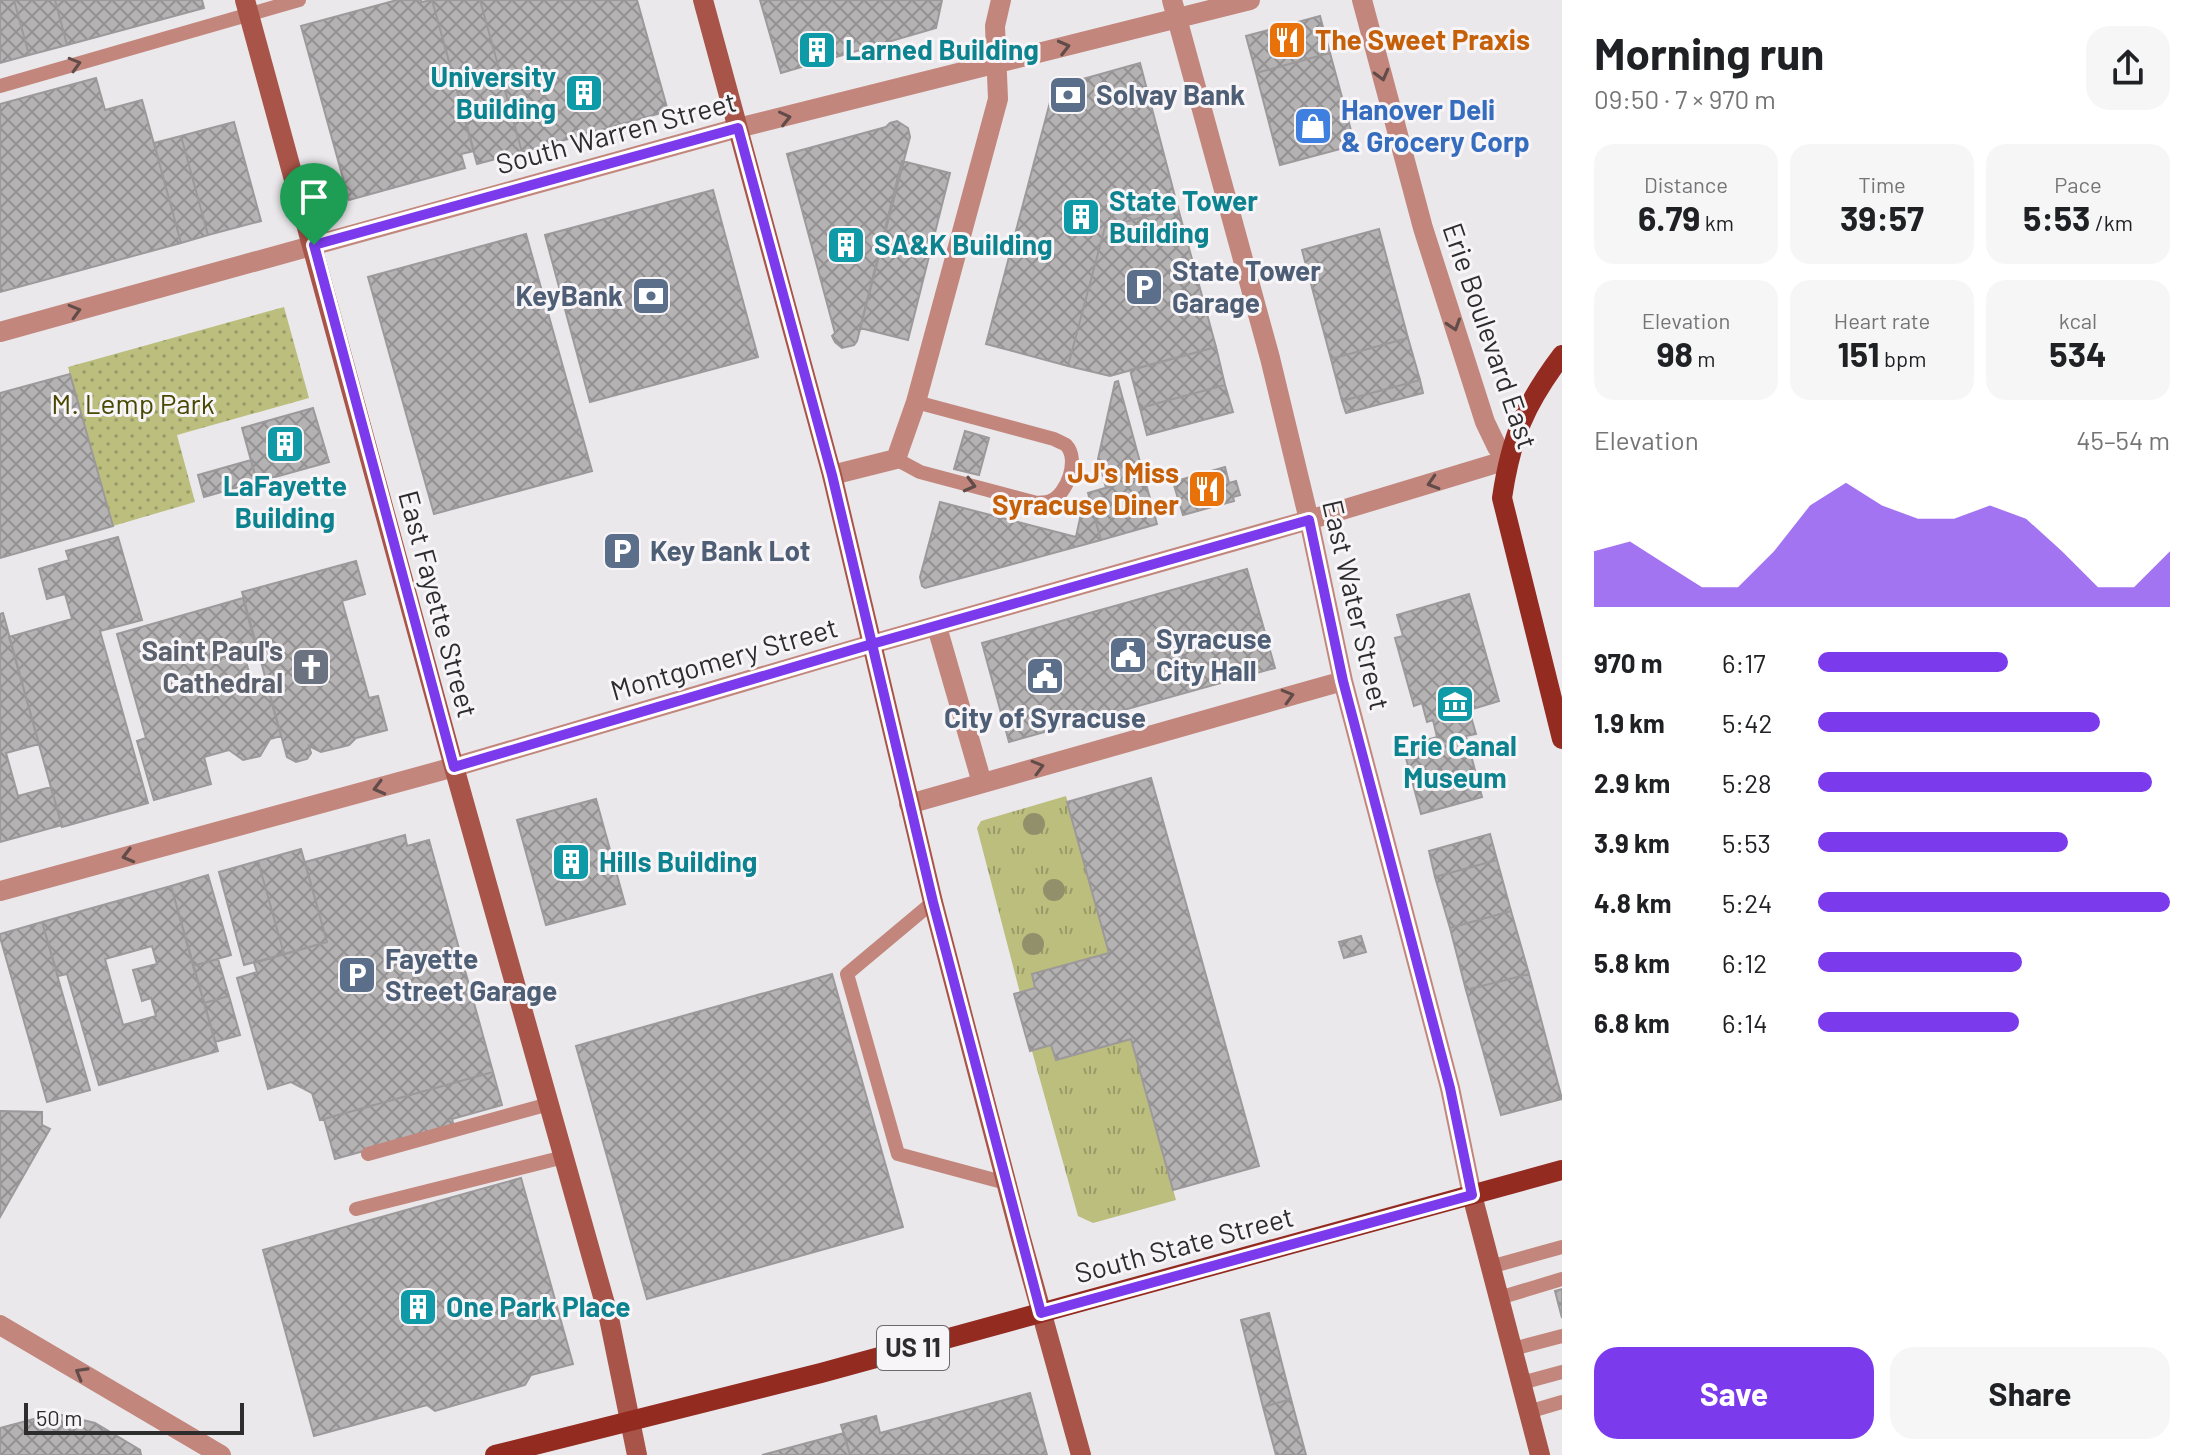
<!DOCTYPE html>
<html lang="en">
<head>
<meta charset="utf-8">
<style>
  :root { --surface:#fff; --page:#f6f6f6; --text:#202124; --muted:#757577; --accent:#7c3aed }
  body { margin:0; font-family:Barlow,sans-serif; background:var(--page); color:var(--text); height:100vh; display:flex; flex-direction:column; font-size:30px; white-space:nowrap }
  * { box-sizing:border-box; margin:0 }
  p { font-size:26px; color:var(--muted) }
  .icon { flex:none; width:44px; height:44px; fill:none; stroke:currentColor; stroke-width:2; stroke-linecap:round; stroke-linejoin:round }
  .map { position:relative; flex:1; overflow:hidden }
  .drawer { display:flex; flex-direction:column; background:var(--surface); width:640px }
  .drawer>* { flex:none }
  .scale { position:absolute; left:24px; bottom:20px; width:220px; box-sizing:border-box; padding-left:8px; border:4px solid #2d2d2e; border-top:0; font-size:22px; line-height:28px; white-space:nowrap; color:#2d2d2e; -webkit-text-stroke:6px #f7f5f8; paint-order:stroke }
  .pin { position:absolute; display:grid; place-items:center; width:68px; height:68px; color:#fff; margin:-82px -34px; border-radius:50% 50% 50% 0; rotate:-45deg; box-shadow:0 0 8px #0007 }
  .pin .icon { rotate:45deg }
  .round { display:grid; place-items:center; flex:none; width:84px; height:84px; border-radius:24px; background:var(--page) }
  .overview { display:flex; align-items:center; justify-content:space-between; height:136px; padding:0 32px }
  h1 { font-size:44px; font-weight:700; line-height:60px }
  .stats { display:grid; grid-template-columns:repeat(3,1fr); gap:12px; height:136px; padding:8px 32px }
  .stats div { display:grid; align-content:center; border-radius:20px; background:var(--page); text-align:center }
  .stats b { font-size:34px; font-weight:700 }
  .stats small { font-size:22px; font-weight:400 }
  .stats p { font-size:22px }
  .chart { height:224px; padding:16px 32px }
  .chart p { display:flex; justify-content:space-between }
  .chart svg { width:100%; height:144px; margin-top:8px; fill:var(--accent); opacity:.7 }
  .cta { display:flex; gap:16px; margin-top:auto; padding:16px 32px }
  .cta a { flex:1; height:92px; border-radius:24px; background:var(--accent); color:#fff; font-size:32px; font-weight:700; line-height:92px; text-align:center }
  .cta a+a { background:var(--page); color:var(--text) }
  ul { padding:0 32px; list-style:none; font-size:26px }
  li { display:grid; grid-template-columns:128px 96px 1fr; align-items:center; height:60px }
  li i { height:20px; border-radius:10px; background:var(--accent) }
  main { display:flex; flex:1; min-height:0 }
  .map>svg:first-child { display:block }
  .grass { fill:url(#grass-tufts) }
  .park { fill:url(#park-dots) }
  .building { fill:url(#building-cross-hatch); stroke:#9d999b; stroke-width:2; fill-rule:evenodd }
  .lines { fill:none; stroke-linecap:round; stroke-linejoin:round }
  .lane { stroke:#c2867c; stroke-width:14 }
  .street { stroke:#c2867c; stroke-width:20 }
  .secondary { stroke:#a95448; stroke-width:20 }
  .primary { stroke:#942b21; stroke-width:20 }
  .tree { fill:#91906b }
  .oneway { stroke:#614c49 }
  .route-casing { stroke:#fff; stroke-width:16 }
  .route { stroke:#7c3aed; stroke-width:10 }
  .labels { text-anchor:middle; stroke-width:6; stroke-linejoin:round; paint-order:stroke }
  .shield { fill:#f7f5f8; stroke:#6a696b; stroke-width:2 }
  .shield-label { font-size:26px; font-weight:bold; fill:#2d2d2e }
  .food-label { font-size:28px; font-weight:bold; fill:#c56008; stroke:#f7f5f8; text-anchor:start }
  .culture-label { font-size:28px; font-weight:bold; fill:#0d838f; stroke:#f7f5f8; text-anchor:start }
  .service-label { font-size:28px; font-weight:bold; fill:#4e5e75; stroke:#f7f5f8; text-anchor:start }
  .shop-label { font-size:28px; font-weight:bold; fill:#366cbe; stroke:#f7f5f8; text-anchor:start }
  .street-label { font-size:28px; fill:#2d2d2e; stroke:#f7f5f8 }
  .park-label { font-size:28px; fill:#484803; stroke:#f7f5f8 }
  .worship-label { font-size:28px; font-weight:bold; fill:#5b616d; stroke:#f7f5f8; text-anchor:end }
</style>
</head>
<body>
<main>
<div class="map">
<svg width="1562" height="1455" viewBox="0 0 1562 1455">
  <defs>
    <pattern id="grass-tufts" width="24" height="20" patternUnits="userSpaceOnUse" patternTransform="scale(2)"><rect width="24" height="20" fill="#bbbe7d"/><path d="M3 7l-1-3M5 7V3M7 7l1-3M15 17l-1-3M17 17v-4M19 17l1-3" fill="none" stroke="#989b67"/></pattern>
    <pattern id="park-dots" width="8" height="8" patternUnits="userSpaceOnUse" patternTransform="scale(2)"><rect width="8" height="8" fill="#bbbe7d"/><path d="M2 2h.1M6 6h.1" fill="none" stroke="#989b67" stroke-width="1.8" stroke-linecap="round"/></pattern>
    <pattern id="building-cross-hatch" width="8" height="8" patternUnits="userSpaceOnUse" patternTransform="scale(2)"><rect width="8" height="8" fill="#b5b2b3"/><path d="M0 0l8 8M0 8l8-8" fill="none" stroke="#949192"/></pattern>
  </defs>
  <rect width="100%" height="100%" fill="#eae8eb"/>
  <!-- grass -->
  <path class="grass" d="M1066 796 1109 953 1032 974 1035 988 1020 993 977 828 981 821Z
    M1131 1039 1176 1200 1093 1223 1078 1216 1032 1051 1051 1045 1056 1060Z"/>
  <!-- park -->
  <path class="park" d="M284 307 309 398 177 435 195 502 113 526 68 367Z"/>
  <!-- building -->
  <path class="building" d="M0 0H14L29 55 0 63Z
    M14 0H55L67 45 29 55Z
    M55 0H202L204 8 67 45Z
    M397 0H421V2L432 0 474 151 461 154 465 168 349 200 301 26Z
    M432 0H480L522 152 477 164Z
    M480 0H637L668 111 522 152Z
    M760 0H942L936 28 781 73Z
    M1320 16 1330 53 1256 73 1246 36Z
    M1330 53 1355 145 1280 165 1256 73Z
    M1140 63 1178 208 1105 227 1068 366 986 344 1054 87Z
    M96 78 105 110 142 100 181 243 0 292V104Z
    M897 121 908 128 910 137 857 341 854 345 842 348 835 342 832 336 835 333 787 154 886 127 890 123Z
    M234 122 261 221 208 235 181 136Z
    M181 136 208 235 181 243 154 143Z
    M902 161 950 173 908 340 860 328Z
    M713 190 758 357 590 402 545 235Z
    M1178 208 1216 347 1110 376 1068 366 1105 227Z
    M1379 229 1408 338 1331 359 1302 250Z
    M526 234 592 471 434 514 368 277Z
    M1408 338 1420 380 1342 401 1331 359Z
    M1216 347 1225 385 1140 408 1130 370Z
    M70 374 113 526 0 558V393Z
    M1420 380 1423 393 1346 413 1342 401Z
    M1118 381 1140 462 1108 471 1112 486 1106 488 1098 459 1115 382Z
    M1225 385 1233 412 1147 435 1140 408Z
    M313 408 329 462 257 482 242 428Z
    M965 431 989 438 979 475 954 469Z
    M251 460 257 482 204 497 198 475Z
    M1140 462 1157 524 1101 540 1088 493 1112 486 1108 471Z
    M1225 467 1229 483 1236 481 1240 495 1233 497 1234 501 1183 515 1173 482Z
    M940 502 1076 537 1083 504 1090 502 1101 540 925 588 922 586 920 577Z
    M118 537 142 620 100 631 148 803 62 827 9 637 72 619 65 594 47 599 39 569 69 560 66 551Z
    M356 561 365 594 342 601 369 698 378 696 387 730 356 738 349 745 321 752 309 746 311 753 307 759 296 762 287 757 242 592Z
    M1247 569 1275 668 1009 742 982 643Z
    M1469 594 1499 701 1469 710 1476 734 1466 736 1482 797 1421 814 1403 747 1437 737 1433 720 1427 722 1422 703 1414 706 1395 638 1403 636 1397 615Z
    M243 598 256 648 243 651 254 690 267 686 281 736 270 739 260 756 243 760 229 750 204 757 211 784 154 800 137 741 146 738 117 634Z
    M3 613 39 744 6 753 18 796 51 787 62 825 0 842V614Z
    M1151 778 1259 1166 1173 1190 1131 1039 1056 1060 1051 1045 1030 1051 1014 994 1035 988 1032 974 1109 953 1067 802Z
    M596 799 625 904 546 925 517 820Z
    M1490 834 1497 860 1435 877 1429 851Z
    M405 835 407 846 429 840 493 1072 320 1120 312 1093 291 1082 268 1089 237 978 257 972 254 963 327 942 305 862Z
    M301 849 327 942 284 954 258 861Z
    M1497 860 1511 911 1450 928 1435 877Z
    M258 861 284 954 244 965 219 872Z
    M208 875 231 955 193 966 171 886Z
    M171 886 218 1051 99 1085 67 974 58 976 42 922ZM152 946 157 964 133 970 142 1001 151 998 156 1016 123 1025 105 959Z
    M1511 911 1529 974 1466 990 1450 928Z
    M42 922 90 1090 47 1102 0 937V934Z
    M1361 936 1366 952 1344 958 1339 942Z
    M218 959 229 996 204 1003 193 966Z
    M832 974 903 1227 647 1299 576 1046Z
    M1529 974 1562 1099 1501 1115 1466 990Z
    M229 996 240 1035 215 1042 204 1003Z
    M493 1072 502 1105 452 1119 454 1126 335 1159 324 1119Z
    M0 1111 42 1112V1125L50 1129 0 1217Z
    M521 1178 573 1364 531 1375 525 1385 435 1411 427 1405 314 1436 263 1250Z
    M1562 1289V1318L1555 1291Z
    M1269 1313 1291 1399 1263 1407 1241 1320Z
    M1030 1393 1047 1455H850L841 1425 876 1416 880 1433Z
    M1291 1399 1306 1455H1276L1263 1407Z
    M62 1415 95 1423 140 1450 141 1455H0V1428L45 1416Z
    M844 1433 850 1455H762Z"/>
  <g class="lines">
    <!-- lane -->
    <path class="lane" d="M0 86 299 0
      M896 459 920 472 1037 503C1041 502 1046 503 1050 501 1067 495 1080 459 1066 445 1065 444 1056 440 1054 439L916 402
      M933 902 847 974 898 1154 1006 1183
      M368 1154 549 1104
      M356 1209 564 1157
      M1490 1267 1562 1247
      M1499 1298 1562 1279
      M1513 1349 1562 1336
      M1521 1383 1562 1372
      M1528 1412 1562 1402"/>
    <!-- street -->
    <path class="street" d="M1172 0 1270 358 1309 520 1343 681 1450 1088 1472 1195
      M0 332 738 128 1250 0
      M832 475 896 459 916 402 998 99 995 26 1001 0
      M937 627 982 783
      M909 804 1343 681
      M0 891 454 767 872 644 1309 520 1507 460 1497 447 1485 422 1423 228 1362 0
      M0 1325 221 1455"/>
    <!-- secondary -->
    <path class="secondary" d="M245 0 454 767 609 1318 637 1455
      M703 0 832 475 933 902 1020 1235 1081 1455
      M1472 1195 1540 1455"/>
    <!-- primary -->
    <path class="primary" d="M1562 355C1525 404 1511 437 1502 498L1562 739
      M495 1455 821 1373 1562 1170"/>
  </g>
  <!-- trees -->
  <g class="tree">
    <circle cx="1034" cy="824" r="11"/>
    <circle cx="1054" cy="890" r="11"/>
    <circle cx="1033" cy="944" r="11"/>
  </g>
  <!-- one-way arrows -->
  <defs><path id="oneway-chevron" d="M-2-3.5L2.5 0L-2 3.5" fill="none" stroke-width="1.6" stroke-linecap="round" stroke-linejoin="round" transform="scale(2)"/></defs>
  <g class="oneway">
    <use href="#oneway-chevron" transform="translate(1064 47) rotate(-14)"/>
    <use href="#oneway-chevron" transform="translate(75 64) rotate(-16)"/>
    <use href="#oneway-chevron" transform="translate(1382 75) rotate(75)"/>
    <use href="#oneway-chevron" transform="translate(785 118) rotate(-13)"/>
    <use href="#oneway-chevron" transform="translate(75 311) rotate(-16)"/>
    <use href="#oneway-chevron" transform="translate(1454 325) rotate(72)"/>
    <use href="#oneway-chevron" transform="translate(1433 483) rotate(163)"/>
    <use href="#oneway-chevron" transform="translate(970 485) rotate(15)"/>
    <use href="#oneway-chevron" transform="translate(1288 696) rotate(-16)"/>
    <use href="#oneway-chevron" transform="translate(1038 767) rotate(-16)"/>
    <use href="#oneway-chevron" transform="translate(379 788) rotate(165)"/>
    <use href="#oneway-chevron" transform="translate(128 856) rotate(165)"/>
    <use href="#oneway-chevron" transform="translate(81 1373) rotate(-150)"/>
  </g>
  <g class="lines">
    <!-- route casing -->
    <g class="route-casing">
      <path id="route" d="M314 245 454 767 872 644 933 902 1041 1313 1472 1195 1450 1088 1343 681 1309 520 872 644 832 475 738 128 314 245"/>
    </g>
    <!-- route -->
    <use href="#route" class="route"/>
  </g>
  <!-- icons -->
  <defs>
    <g id="restaurant-square" transform="scale(2)"><rect x="-9" y="-9" width="18" height="18" rx="4" fill="#e8710a" stroke="#f7f5f8"/><path d="M-5-6h1v4h1v-4h1v4h1v-4h1v5L-1.5 .5V6h-2V.5L-5-1ZM5-6V6H3V1.5H1.5Q1.5-4 5-6Z" fill="#fff"/></g>
    <g id="building-square" transform="scale(2)"><rect x="-9" y="-9" width="18" height="18" rx="4" fill="#0f9aa8" stroke="#f7f5f8"/><path d="M-4-6H4V6H1V3H-1V6H-4ZM-2.5-4.3h1.7v1.8h-1.7ZM.8-4.3h1.7v1.8H.8ZM-2.5-1h1.7V.8h-1.7ZM.8-1h1.7V.8H.8Z" fill="#fff"/></g>
    <g id="bank-square" transform="scale(2)"><rect x="-9" y="-9" width="18" height="18" rx="4" fill="#5c6f8a" stroke="#f7f5f8"/><path d="M-6-4H6V4H-6ZM0-2.3a2.3 2.3 0 1 0 0 4.6a2.3 2.3 0 1 0 0-4.6Z" fill="#fff"/></g>
    <g id="shop-square" transform="scale(2)"><rect x="-9" y="-9" width="18" height="18" rx="4" fill="#3f7fe0" stroke="#f7f5f8"/><path d="M-5-2.5h2.3a2.7 3.5 0 0 1 5.4 0H5L5.5 6h-11ZM-1.5-2.5h3a1.5 2.3 0 0 0-3 0Z" fill="#fff"/></g>
    <g id="parking-square" transform="scale(2)"><rect x="-9" y="-9" width="18" height="18" rx="4" fill="#5c6f8a" stroke="#f7f5f8"/><path d="M-3.5-5.5H1a3.5 3.5 0 0 1 0 7H-1V5.5H-3.5ZM-1-3.4V-.6H.8a1.4 1.4 0 0 0 0-2.8Z" fill="#fff"/></g>
    <g id="civic-square" transform="scale(2)"><rect x="-9" y="-9" width="18" height="18" rx="4" fill="#5c6f8a" stroke="#f7f5f8"/><path d="M-.6-6.5H3V-4.5H.6V-3L4-1V1h2V6H-6V1h2V-1L-.6-3ZM-1.2 2.5V6h2.4V2.5Z" fill="#fff"/></g>
    <g id="church-square" transform="scale(2)"><rect x="-9" y="-9" width="18" height="18" rx="4" fill="#6b7280" stroke="#f7f5f8"/><path d="M-1.2-6h2.4v3.5h3.3v2.4h-3.3V6h-2.4V-.1h-3.3v-2.4h3.3Z" fill="#fff"/></g>
    <g id="museum-square" transform="scale(2)"><rect x="-9" y="-9" width="18" height="18" rx="4" fill="#0f9aa8" stroke="#f7f5f8"/><path d="M0-6L6-3V-2H-6V-3ZM-5-1h2V3h-2ZM-1-1h2V3h-2ZM3-1h2V3H3ZM-6 4H6V6H-6Z" fill="#fff"/></g>
  </defs>
  <g fill-rule="evenodd">
    <use href="#restaurant-square" x="1287" y="40"/>
    <use href="#building-square" x="817" y="50"/>
    <use href="#building-square" x="584" y="93"/>
    <use href="#bank-square" x="1068" y="95"/>
    <use href="#shop-square" x="1313" y="126"/>
    <use href="#building-square" x="1081" y="217"/>
    <use href="#building-square" x="846" y="245"/>
    <use href="#parking-square" x="1144" y="287"/>
    <use href="#bank-square" x="651" y="296"/>
    <use href="#building-square" x="285" y="444"/>
    <use href="#restaurant-square" x="1207" y="489"/>
    <use href="#parking-square" x="622" y="551"/>
    <use href="#civic-square" x="1128" y="655"/>
    <use href="#church-square" x="311" y="667"/>
    <use href="#civic-square" x="1045" y="676"/>
    <use href="#museum-square" x="1455" y="704"/>
    <use href="#building-square" x="571" y="862"/>
    <use href="#parking-square" x="357" y="975"/>
    <use href="#building-square" x="418" y="1307"/>
  </g>
  <g class="labels">
    <!-- shield labels -->
    <rect class="shield" x="877" y="1326" width="72" height="44" rx="6"/>
    <g class="shield-label">
      <text x="913" y="1357">US 11</text>
    </g>
    <!-- food labels -->
    <g class="food-label">
      <text x="1315" y="50">The Sweet Praxis</text>
      <text x="1179" y="483" text-anchor="end">JJ's Miss<tspan x="1179" dy="32">Syracuse Diner</tspan></text>
    </g>
    <!-- culture labels -->
    <g class="culture-label">
      <text x="845" y="60">Larned Building</text>
      <text x="556" y="87" text-anchor="end">University<tspan x="556" dy="32">Building</tspan></text>
      <text x="1109" y="211">State Tower<tspan x="1109" dy="32">Building</tspan></text>
      <text x="874" y="255">SA&amp;K Building</text>
      <text x="285" y="496" text-anchor="middle">LaFayette<tspan x="285" dy="32">Building</tspan></text>
      <text x="1455" y="756" text-anchor="middle">Erie Canal<tspan x="1455" dy="32">Museum</tspan></text>
      <text x="599" y="872">Hills Building</text>
      <text x="446" y="1317">One Park Place</text>
    </g>
    <!-- service labels -->
    <g class="service-label">
      <text x="1096" y="105">Solvay Bank</text>
      <text x="1172" y="281">State Tower<tspan x="1172" dy="32">Garage</tspan></text>
      <text x="623" y="306" text-anchor="end">KeyBank</text>
      <text x="650" y="561">Key Bank Lot</text>
      <text x="1156" y="649">Syracuse<tspan x="1156" dy="32">City Hall</tspan></text>
      <text x="1045" y="728" text-anchor="middle">City of Syracuse</text>
      <text x="385" y="969">Fayette<tspan x="385" dy="32">Street Garage</tspan></text>
    </g>
    <!-- shop labels -->
    <g class="shop-label">
      <text x="1341" y="120">Hanover Deli<tspan x="1341" dy="32">&amp; Grocery Corp</tspan></text>
    </g>
    <!-- street labels -->
    <g class="street-label">
      <text transform="translate(616 133) rotate(-15)" y="10">South Warren Street</text>
      <text transform="translate(1490 336) rotate(71)" y="10">Erie Boulevard East</text>
      <text transform="translate(438 604) rotate(75)" y="10">East Fayette Street</text>
      <text transform="translate(1356 605) rotate(77)" y="10">East Water Street</text>
      <text transform="translate(724 659) rotate(-16)" y="10">Montgomery Street</text>
      <text transform="translate(1184 1245) rotate(-15)" y="10">South State Street</text>
    </g>
    <!-- park labels -->
    <g class="park-label">
      <text x="133" y="414">M. Lemp Park</text>
    </g>
    <!-- worship labels -->
    <g class="worship-label">
      <text x="283" y="661">Saint Paul's<tspan x="283" dy="32">Cathedral</tspan></text>
    </g>
  </g>
</svg>
<div class="scale">50 m</div>
<div class="pin" style="left:314px;top:245px;background:#1e9e55"><svg class="icon" aria-label="arrive" viewBox="0 0 24 24"><path d="M6 21V4h12l-3 4 3 4H6"/></svg></div>
</div>
<section class="drawer">
<div class="overview"><div><h1>Morning run</h1><p>09:50 · 7 × 970 m</p></div><a class="round"><svg class="icon" aria-label="share" viewBox="0 0 24 24"><path d="M12 15V3M7 8l5-5 5 5M5 13v7h14v-7"/></svg></a></div>
<div class="stats">
<div><p>Distance</p><b>6.79<small> km</small></b></div>
<div><p>Time</p><b>39:57</b></div>
<div><p>Pace</p><b>5:53<small> /km</small></b></div>
</div>
<div class="stats">
<div><p>Elevation</p><b>98<small> m</small></b></div>
<div><p>Heart rate</p><b>151<small> bpm</small></b></div>
<div><p>kcal</p><b>534</b></div>
</div>
<div class="chart"><p><span>Elevation</span>45–54 m</p>
<svg viewBox="0 0 160 44" preserveAspectRatio="none"><path d="M0 44V27L10 24L20 31L30 38L40 38L50 27L60 13L70 6L80 13L90 17L100 17L110 13L120 17L130 27L140 38L150 38L160 27V44z"/></svg>
</div>
<ul>
<li><b>970 m</b>6:17<i style="width:54%"></i></li>
<li><b>1.9 km</b>5:42<i style="width:80%"></i></li>
<li><b>2.9 km</b>5:28<i style="width:95%"></i></li>
<li><b>3.9 km</b>5:53<i style="width:71%"></i></li>
<li><b>4.8 km</b>5:24<i style="width:100%"></i></li>
<li><b>5.8 km</b>6:12<i style="width:58%"></i></li>
<li><b>6.8 km</b>6:14<i style="width:57%"></i></li>
</ul>
<div class="cta"><a>Save</a><a>Share</a></div>
</section>
</main>
</body>
</html>
